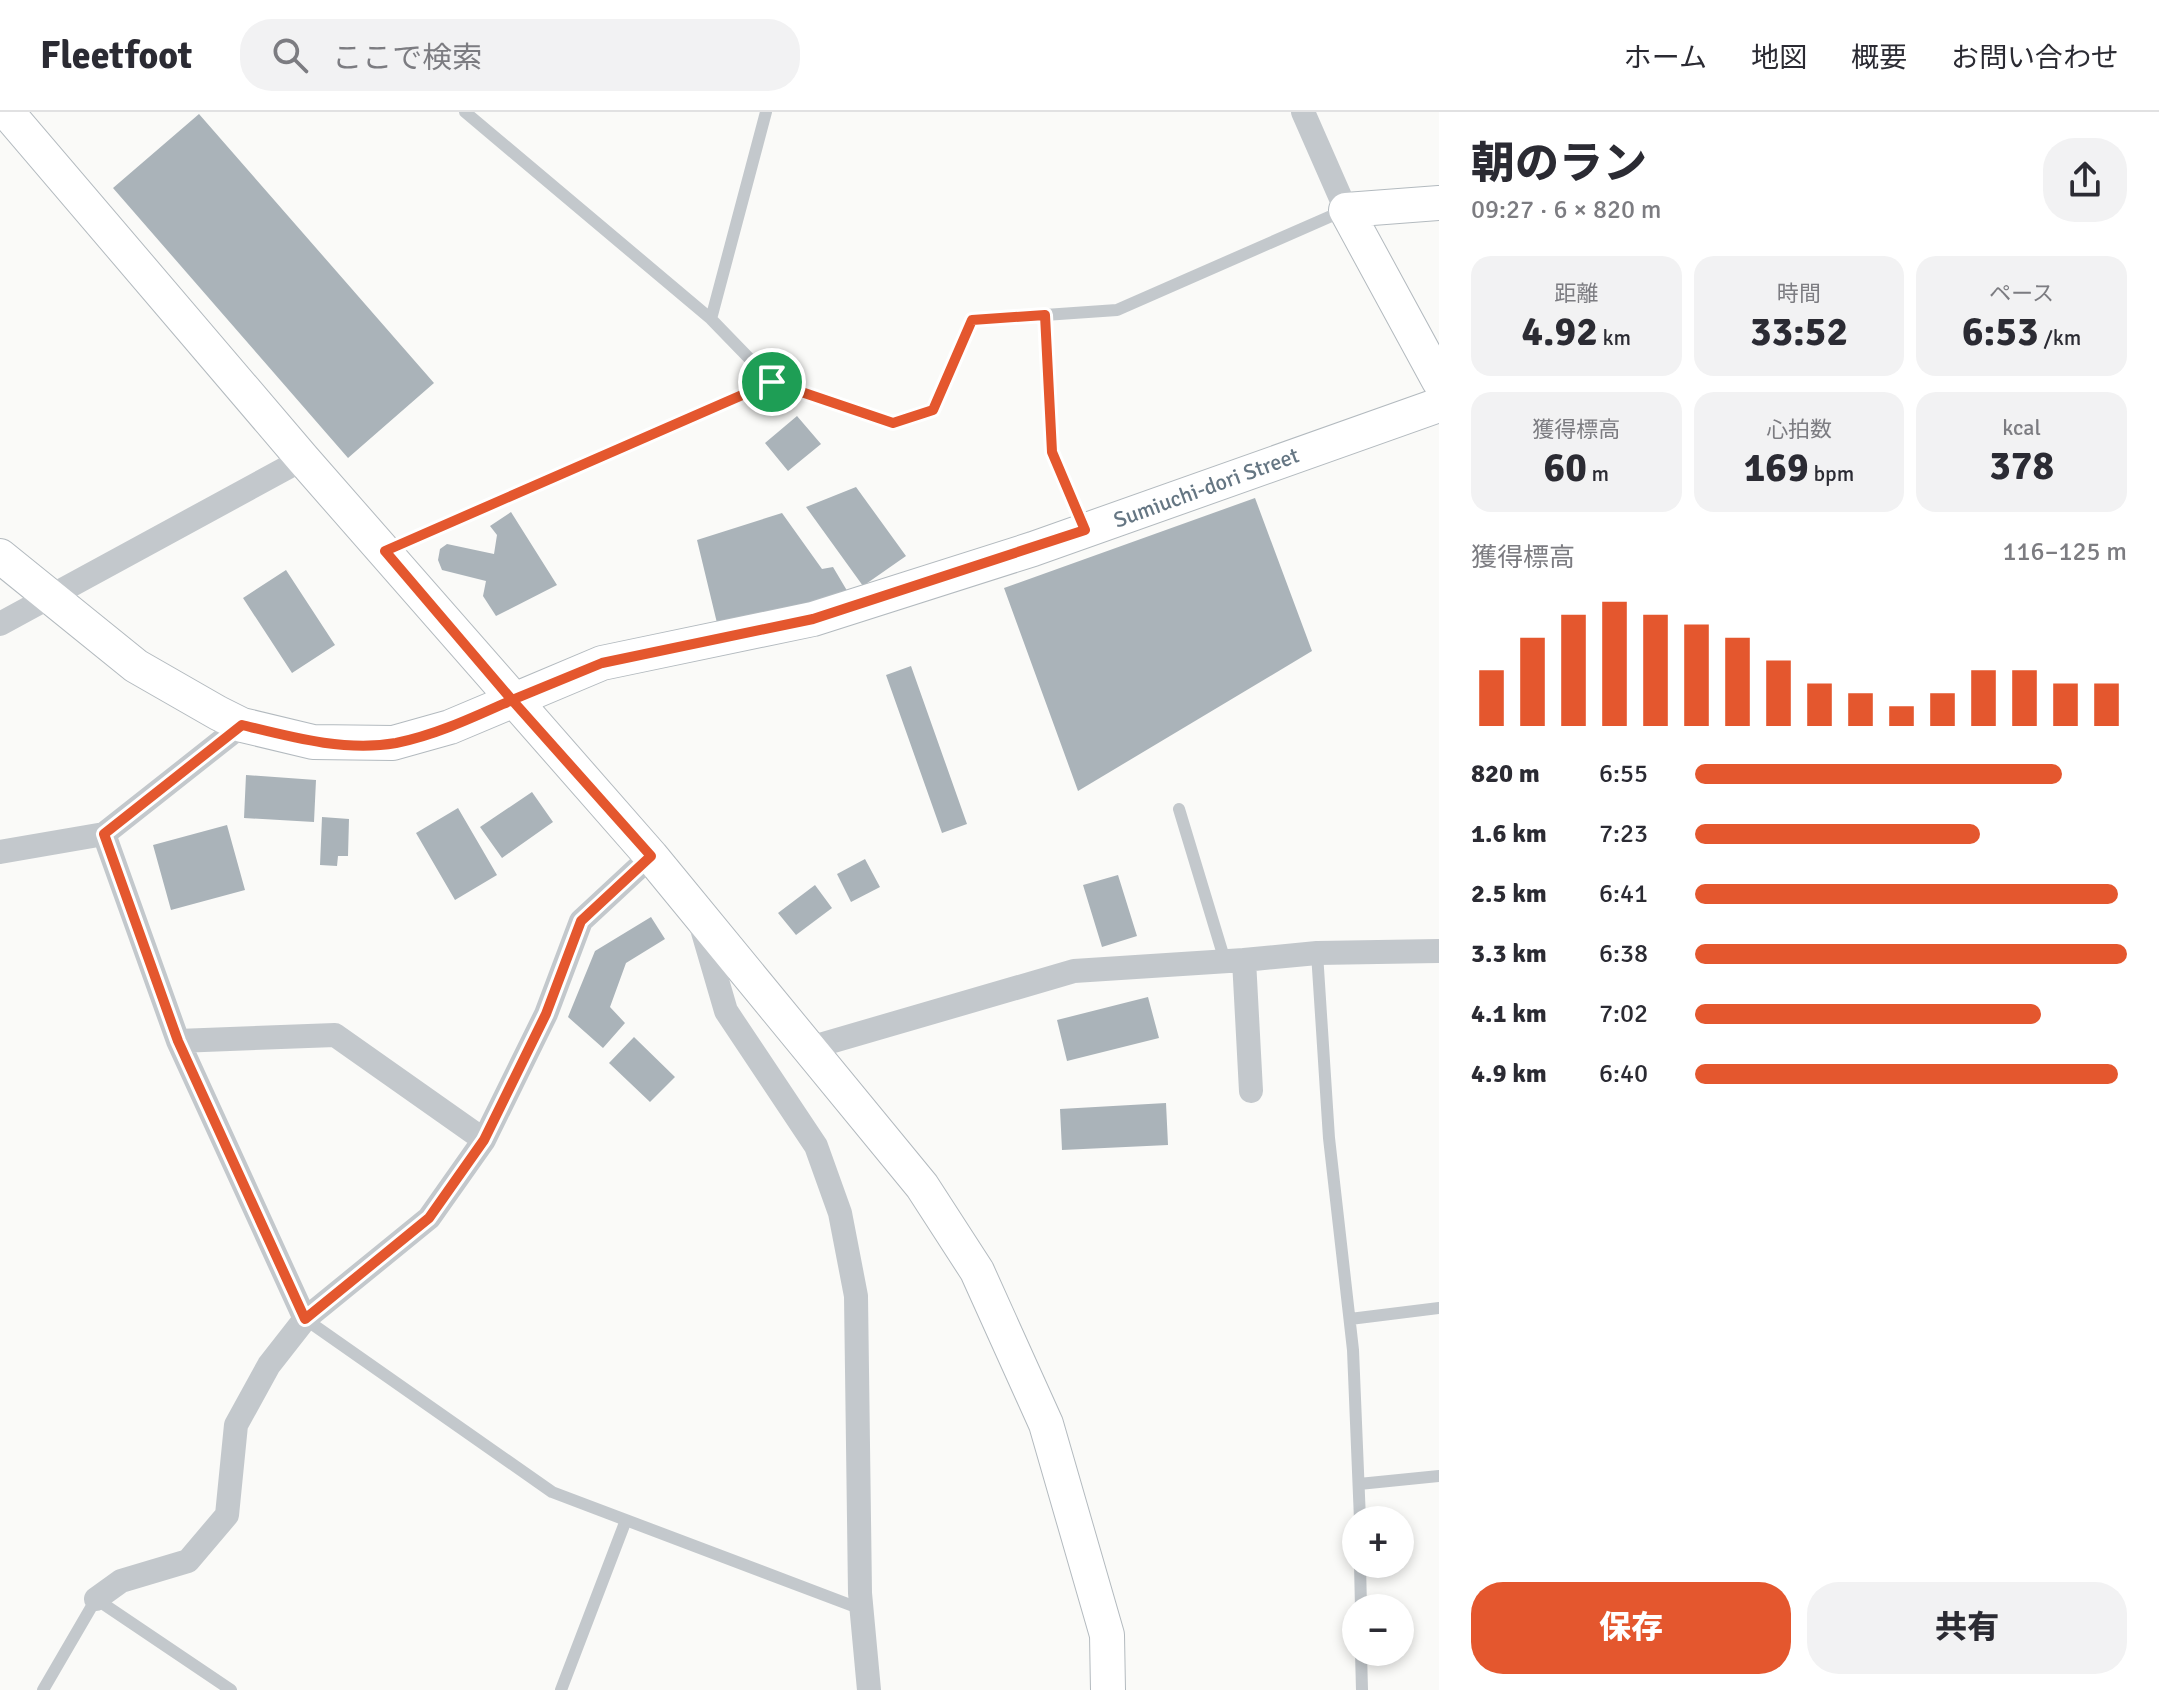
<!DOCTYPE html>
<html lang="ja">
<head>
<meta charset="utf-8">
<style>
  :root { --surface:#fff; --page:#f2f2f3; --text:#2b2b33; --muted:#7c7c81; --line:#e1e1e2; --accent:#e4572e }
  body { margin:0; font-family:Signika,"Noto Sans JP",sans-serif; background:var(--page); color:var(--text); height:100vh; display:flex; flex-direction:column; font-size:30px; white-space:nowrap }
  * { box-sizing:border-box; margin:0 }
  p { font-size:26px; color:var(--muted) }
  .icon { flex:none; width:44px; height:44px; fill:none; stroke:currentColor; stroke-width:2; stroke-linecap:round; stroke-linejoin:round }
  .map { position:relative; flex:1; overflow:hidden }
  .drawer { display:flex; flex-direction:column; background:var(--surface); width:720px }
  .drawer>* { flex:none }
  .controls { position:absolute; left:1342px; top:1394px; display:grid; gap:16px }
  .controls a { display:grid; place-items:center; width:72px; height:72px; border-radius:50%; background:var(--surface); box-shadow:0 4px 12px #0003; font-size:40px }
  .pin { position:absolute; display:grid; place-items:center; width:68px; height:68px; color:#fff; margin:-34px; border:4px solid #fff; border-radius:50%; box-shadow:0 2px 8px #0007 }
  .round { display:grid; place-items:center; flex:none; width:84px; height:84px; border-radius:32px; background:var(--page) }
  .head { display:flex; align-items:center; justify-content:space-between; height:136px; padding:0 32px }
  h1 { font-size:44px; font-weight:800; line-height:60px }
  .metrics { display:grid; grid-template-columns:repeat(3,1fr); gap:12px; height:136px; padding:8px 32px }
  .metrics div { display:grid; align-content:center; border-radius:20px; background:var(--page); text-align:center }
  .metrics b { font-size:40px; font-weight:800 }
  .metrics small { font-size:22px; font-weight:400 }
  .metrics p { font-size:22px }
  .chart { height:224px; padding:16px 32px }
  .chart p { display:flex; justify-content:space-between }
  .chart svg { width:100%; height:144px; margin-top:8px; stroke:var(--accent); stroke-width:6 }
  .cta { display:flex; gap:16px; margin-top:auto; padding:16px 32px }
  .cta a { flex:1; height:92px; border-radius:32px; background:var(--accent); color:#fff; font-size:32px; font-weight:800; line-height:92px; text-align:center }
  .cta a+a { background:var(--page); color:var(--text) }
  ul { padding:0 32px; list-style:none; font-size:26px }
  li { display:grid; grid-template-columns:128px 96px 1fr; align-items:center; height:60px }
  li i { height:20px; border-radius:10px; background:var(--accent) }
  header { display:flex; align-items:center; gap:48px; box-sizing:border-box; height:112px; padding:0 40px; background:var(--surface); border-bottom:2px solid var(--line) }
  header strong { font-size:38px }
  nav { display:flex; gap:44px; margin-inline-start:auto; font-size:28px }
  .search { width:560px; height:72px; background:var(--page); display:flex; align-items:center; gap:20px; box-sizing:border-box; padding:0 28px; border-radius:32px; color:var(--muted); font-size:30px }
  main { display:flex; flex:1; min-height:0 }
  .map>svg:first-child { display:block }
  .building { fill:#aab3b9 }
  .lines { fill:none; stroke-linecap:round; stroke-linejoin:round }
  .secondary-casing { stroke:#b3babf; stroke-width:36 }
  .lane { stroke:#c3c8cc; stroke-width:12 }
  .street { stroke:#c3c8cc; stroke-width:24 }
  .secondary { stroke:#fff; stroke-width:34 }
  .route-casing { stroke:#fff; stroke-width:16 }
  .route { stroke:#e4572e; stroke-width:10 }
  .labels { text-anchor:middle; stroke-width:8; stroke-linejoin:round; paint-order:stroke }
  .street-label { font-size:22px; fill:#657683; stroke:#fff }
</style>
</head>
<body>
<header>
<strong>Fleetfoot</strong>
<div class="search"><svg class="icon" aria-label="search" viewBox="0 0 24 24"><circle cx="10" cy="10" r="6"/><path d="M15 15l6 6"/></svg>ここで検索</div>
<nav><a>ホーム</a><a>地図</a><a>概要</a><a>お問い合わせ</a></nav>
</header>
<main>
<div class="map">
<svg width="1439" height="1578" viewBox="0 0 1439 1578">
  <rect width="100%" height="100%" fill="#fafaf8"/>
  <!-- building -->
  <path class="building" d="M199 2 434 271 348 346 113 76Z
    M797 304 821 332 788 359 765 331Z
    M856 375 906 444 863 474 806 395Z
    M1255 386 1312 539 1078 679 1004 476Z
    M511 400 557 473 496 504 483 484 486 469 442 458 438 448 440 437 447 432 494 442 497 423 490 414Z
    M782 401 822 457 833 455 849 482 717 511 697 428Z
    M286 458 335 533 292 561 243 486Z
    M911 554 967 712 942 721 886 563Z
    M246 663 316 668 314 710 244 706Z
    M532 680 553 710 502 746 480 715Z
    M458 696 497 763 455 788 416 721Z
    M322 705 349 707 348 744H338L337 754 320 753Z
    M227 713 245 778 171 798 153 733Z
    M865 747 880 775 851 790 837 762Z
    M1118 763 1137 824 1102 835 1083 773Z
    M815 773 832 796 796 823 778 801Z
    M651 805 665 827 626 851 610 895 625 911 603 936 568 905 595 839Z
    M1148 885 1159 926 1067 949 1057 908Z
    M634 925 675 965 650 990 609 951Z
    M1166 991 1168 1033 1062 1038 1060 997Z"/>
  <g class="lines">
    <!-- secondary casing -->
    <g class="secondary-casing">
      <path id="secondary" d="M7 0 303 347 651 744 922 1074 977 1159 1046 1312 1107 1523 1108 1578
        M1439 91 1346 98 1439 269
        M0 444 136 554 218 601 242 613 313 630 393 631 450 615 602 551 813 507 1033 437 1439 293"/>
    </g>
    <!-- lane -->
    <path class="lane" d="M465 0 711 207 772 270
      M1045 203 1052 340 1084 417
      M711 207 766 0
      M388 438 772 270 893 311 933 298 972 208 1117 198 1345 98
      M1179 697 1225 849
      M1317 841 1329 1026 1353 1238 1360 1408
      M305 1207 552 1380 861 1497
      M1350 1207 1439 1196
      M1359 1372 1439 1364
      M1360 1452 1361 1496
      M1361 1540 1362 1578
      M43 1578 96 1487 231 1578
      M561 1578 626 1408"/>
    <!-- street -->
    <path class="street" d="M1303 0 1346 98
      M0 512 303 347
      M104 722 178 929 305 1207
      M0 740 104 722 242 613
      M700 810 726 899 816 1034 840 1101 856 1184 860 1481 869 1578
      M178 929 335 923 484 1028
      M806 937 1074 859 1244 848
      M1251 979 1244 848 1317 841 1439 839
      M96 1487 121 1469 188 1449 227 1403 236 1313 269 1253 305 1207 429 1106 484 1028 546 902 581 809 651 744"/>
    <!-- secondary -->
    <use href="#secondary" class="secondary"/>
  </g>
  <g class="lines">
    <!-- route casing -->
    <g class="route-casing">
      <path id="route" d="M772 270 385 439 512 588C474 605 436 623 396 631 345 640 291 625 242 613L104 722 178 929 305 1207 429 1106 484 1028 546 902 581 809 651 744 512 588 602 551 813 507 1085 418 1052 340 1045 203 972 208 933 298 893 311 772 270"/>
    </g>
    <!-- route -->
    <use href="#route" class="route"/>
  </g>
  <g class="labels">
    <!-- street labels -->
    <g class="street-label">
      <text transform="translate(1206 375) rotate(-20)" y="8">Sumiuchi-dori Street</text>
    </g>
  </g>
</svg>
<div class="controls">
<a>+</a>
<a>−</a>
</div>
<div class="pin" style="left:772px;top:270px;background:#1e9e55"><svg class="icon" aria-label="arrive" viewBox="0 0 24 24"><path d="M6 21V4h12l-3 4 3 4H6"/></svg></div>
</div>
<section class="drawer">
<div class="head"><div><h1>朝のラン</h1><p>09:27 · 6 × 820 m</p></div><a class="round"><svg class="icon" aria-label="share" viewBox="0 0 24 24"><path d="M12 15V3M7 8l5-5 5 5M5 13v7h14v-7"/></svg></a></div>
<div class="metrics">
<div><p>距離</p><b>4.92<small> km</small></b></div>
<div><p>時間</p><b>33:52</b></div>
<div><p>ペース</p><b>6:53<small> /km</small></b></div>
</div>
<div class="metrics">
<div><p>獲得標高</p><b>60<small> m</small></b></div>
<div><p>心拍数</p><b>169<small> bpm</small></b></div>
<div><p>kcal</p><b>378</b></div>
</div>
<div class="chart"><p><span>獲得標高</span>116–125 m</p>
<svg viewBox="0 0 160 44" preserveAspectRatio="none"><path d="M5 44V27M15 44V17M25 44V10M35 44V6M45 44V10M55 44V13M65 44V17M75 44V24M85 44V31M95 44V34M105 44V38M115 44V34M125 44V27M135 44V27M145 44V31M155 44V31"/></svg>
</div>
<ul>
<li><b>820 m</b>6:55<i style="width:85%"></i></li>
<li><b>1.6 km</b>7:23<i style="width:66%"></i></li>
<li><b>2.5 km</b>6:41<i style="width:98%"></i></li>
<li><b>3.3 km</b>6:38<i style="width:100%"></i></li>
<li><b>4.1 km</b>7:02<i style="width:80%"></i></li>
<li><b>4.9 km</b>6:40<i style="width:98%"></i></li>
</ul>
<div class="cta"><a>保存</a><a>共有</a></div>
</section>
</main>
</body>
</html>
